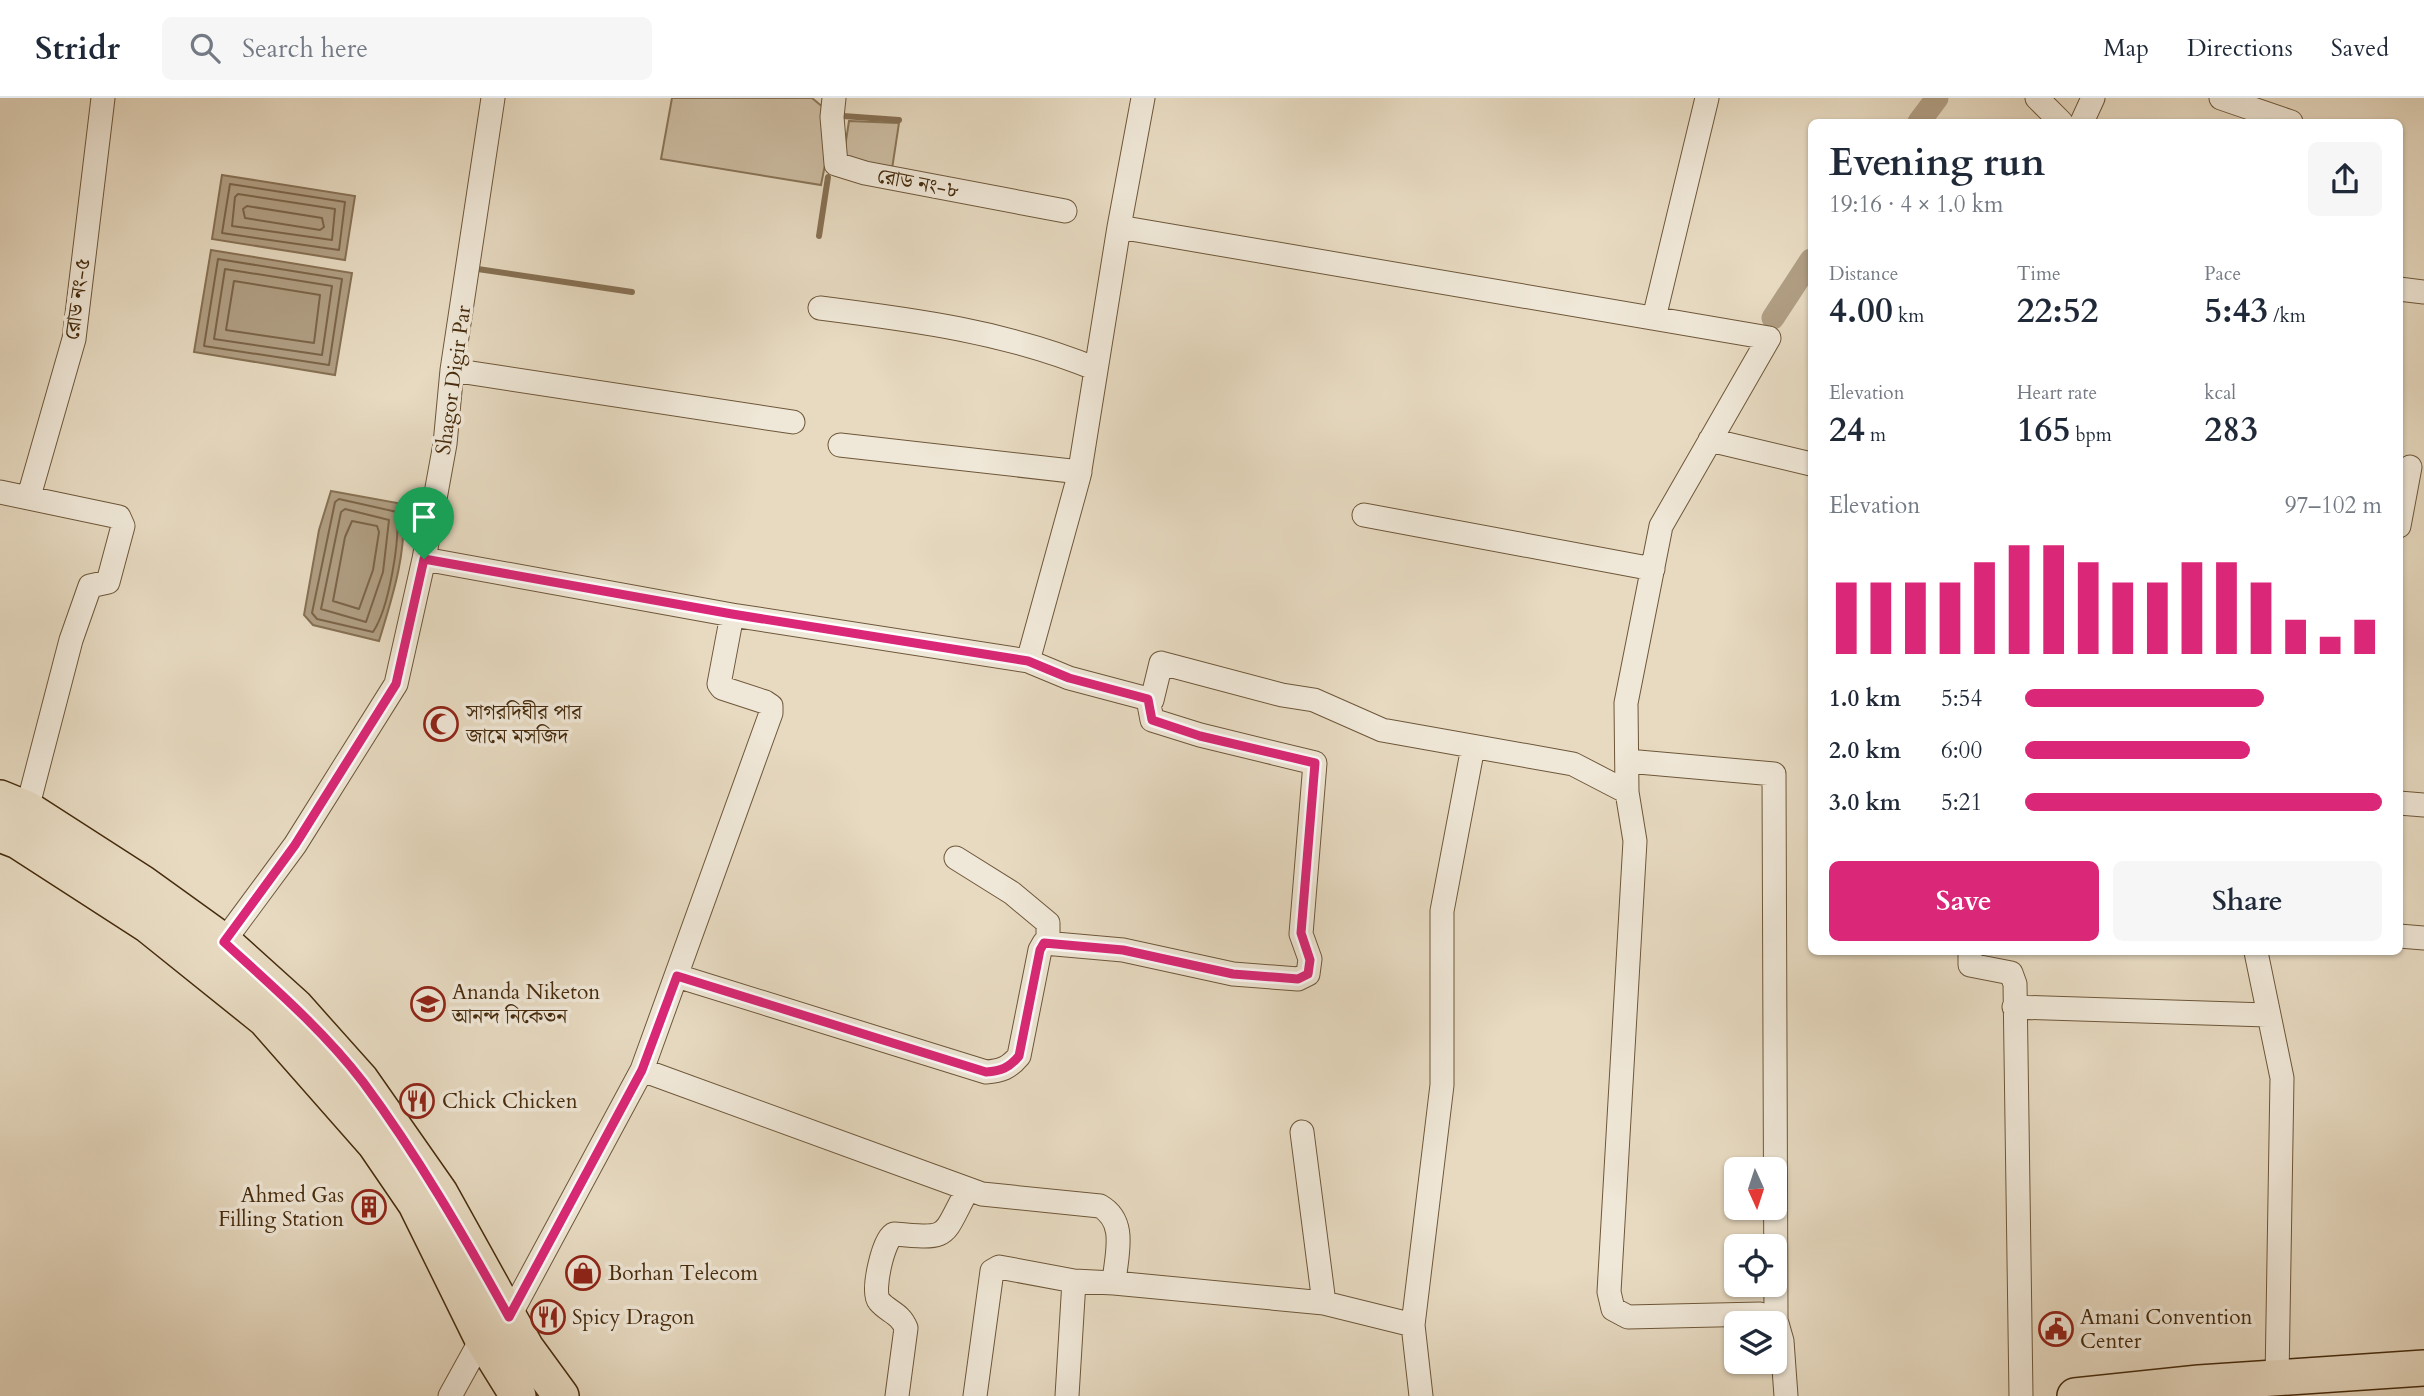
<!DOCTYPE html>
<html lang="en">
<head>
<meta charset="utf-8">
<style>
  :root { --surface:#fff; --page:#f6f6f7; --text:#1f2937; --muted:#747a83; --line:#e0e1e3; --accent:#db2777 }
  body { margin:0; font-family:Cardo,"Noto Serif Bengali",serif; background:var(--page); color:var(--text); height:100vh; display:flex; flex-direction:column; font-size:26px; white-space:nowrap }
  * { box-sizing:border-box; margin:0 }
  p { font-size:23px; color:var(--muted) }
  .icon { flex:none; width:38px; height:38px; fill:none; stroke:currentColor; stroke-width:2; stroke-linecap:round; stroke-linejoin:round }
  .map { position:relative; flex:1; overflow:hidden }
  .side { position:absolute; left:1808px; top:21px; width:595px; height:836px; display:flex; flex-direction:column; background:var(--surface); border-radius:10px; box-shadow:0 2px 5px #0004 }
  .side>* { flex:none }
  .needle { width:46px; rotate:177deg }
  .buttons { position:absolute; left:1724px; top:1059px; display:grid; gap:14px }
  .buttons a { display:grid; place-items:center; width:63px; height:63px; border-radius:10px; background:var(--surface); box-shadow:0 2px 5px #0004; font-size:35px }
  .pin { position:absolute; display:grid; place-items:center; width:60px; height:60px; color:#fff; margin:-72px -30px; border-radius:50% 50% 50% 0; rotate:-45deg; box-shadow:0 0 7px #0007 }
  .pin .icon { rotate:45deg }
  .round { display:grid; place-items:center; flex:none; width:74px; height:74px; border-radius:10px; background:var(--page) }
  .headline { display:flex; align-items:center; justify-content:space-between; height:119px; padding:0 21px }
  h1 { font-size:38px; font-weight:600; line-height:52px }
  .stats { display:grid; grid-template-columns:repeat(3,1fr); gap:10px; height:119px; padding:7px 21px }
  .stats div { display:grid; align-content:center }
  .stats b { font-size:35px; font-weight:600 }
  .stats small { font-size:19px; font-weight:400 }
  .stats p { font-size:19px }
  .chart { height:196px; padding:14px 21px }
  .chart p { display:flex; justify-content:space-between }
  .chart svg { width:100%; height:126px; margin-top:7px; stroke:var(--accent); stroke-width:6 }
  .primary-button { display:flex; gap:14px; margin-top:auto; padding:14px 21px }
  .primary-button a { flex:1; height:80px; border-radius:10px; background:var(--accent); color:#fff; font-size:28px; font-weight:600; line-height:80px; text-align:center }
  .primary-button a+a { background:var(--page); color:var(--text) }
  ul { padding:0 21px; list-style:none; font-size:23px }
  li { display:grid; grid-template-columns:112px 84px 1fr; align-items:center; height:52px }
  li i { height:18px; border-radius:9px; background:var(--accent) }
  header { display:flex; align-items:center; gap:42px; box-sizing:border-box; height:98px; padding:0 35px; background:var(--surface); border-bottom:2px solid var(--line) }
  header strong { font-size:33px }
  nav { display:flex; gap:38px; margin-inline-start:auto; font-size:24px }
  .search { width:490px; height:63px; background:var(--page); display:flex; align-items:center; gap:18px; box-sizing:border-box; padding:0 24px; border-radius:10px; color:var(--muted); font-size:26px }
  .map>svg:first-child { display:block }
  .green { fill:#ccbca2; stroke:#897457; stroke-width:2 }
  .water { fill:#b09e83; stroke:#867053; stroke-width:2 }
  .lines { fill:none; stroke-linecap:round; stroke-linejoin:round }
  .shore { stroke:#7b6448; stroke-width:2 }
  .stream { stroke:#867053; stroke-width:6 }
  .canal { stroke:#b09e83; stroke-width:23 }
  .minor-casing { stroke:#6e5739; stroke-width:25 }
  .primary-casing { stroke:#462b0c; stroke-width:38 }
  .minor { stroke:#efe7d7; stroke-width:23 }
  .primary { stroke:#e7dac1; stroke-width:35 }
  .route-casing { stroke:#fff; stroke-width:14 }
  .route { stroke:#db2777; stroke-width:9 }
  .labels { text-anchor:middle; stroke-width:7; stroke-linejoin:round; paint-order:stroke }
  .street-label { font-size:21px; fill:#462b0c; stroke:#efe7d7 }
  .poi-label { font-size:21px; fill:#462b0c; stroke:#efe7d7; text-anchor:start }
</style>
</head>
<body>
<header>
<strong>Stridr</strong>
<div class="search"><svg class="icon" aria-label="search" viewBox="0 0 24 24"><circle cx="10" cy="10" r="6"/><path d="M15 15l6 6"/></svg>Search here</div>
<nav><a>Map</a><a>Directions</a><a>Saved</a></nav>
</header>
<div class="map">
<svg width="2424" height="1298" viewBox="0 0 2424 1298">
  <rect width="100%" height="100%" fill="#e7dac1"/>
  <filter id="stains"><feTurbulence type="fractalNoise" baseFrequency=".00286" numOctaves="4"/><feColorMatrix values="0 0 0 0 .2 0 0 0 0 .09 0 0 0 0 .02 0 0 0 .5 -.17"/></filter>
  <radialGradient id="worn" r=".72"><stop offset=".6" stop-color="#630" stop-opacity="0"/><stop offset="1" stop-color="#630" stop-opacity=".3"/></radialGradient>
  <!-- green -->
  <path class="green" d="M672 0H812L824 10 830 41 821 87 661 61Z
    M849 23 899 25 892 71 843 62Z"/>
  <!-- water -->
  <path class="water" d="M222 77 355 98 345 162 212 141Z
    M211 152 352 175 335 277 194 254Z
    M331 393 403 406C407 455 393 497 379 543L313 527 304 517 319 432Z"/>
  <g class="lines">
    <!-- shore -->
    <path class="shore" d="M230 86 345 104 339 152 222 135Z
      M238 96 335 111 332 142 232 128 235 99Z
      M247 108 322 120 324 129 320 132 245 120 243 111Z
      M218 161 342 181 329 267 204 248Z
      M225 171 332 188 322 257 214 241Z
      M234 183 320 197 314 245 226 232Z
      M339 401 397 414C400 443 389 510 373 534L317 521 312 515 335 404Z
      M345 411 389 422 383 474 366 524 321 511 341 414Z
      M352 423 377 428 379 434 373 472 359 511 333 503 345 439Z"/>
    <!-- stream -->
    <path class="stream" d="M843 18 899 22
      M819 138 828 79
      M471 170 632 194"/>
    <!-- canal -->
    <path class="canal" d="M1919 24 1937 0
      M1773 220 1811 162"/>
    <!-- minor casing -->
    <g class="minor-casing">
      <path id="minor" d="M834 0 832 19 836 66 865 75 1065 113
        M2037 0 2061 24
        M2221 0 2291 24
        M2082 24 2093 0
        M1119 129 1143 0
        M2399 191 2424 194
        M820 210C915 222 1007 234 1096 271
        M1654 220 1707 0
        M452 272 793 324
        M1710 342 1811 366
        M840 347 1080 374
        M0 394 119 419 123 428 108 484 90 488 71 542 27 711
        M29 398 74 241 103 0
        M1364 417 1653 471
        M2399 428 2410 369
        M424 461 732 517 1028 563 1069 580 1152 602 1161 565 1282 597 1314 602 1382 632 1573 666 1627 694
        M1028 563 1079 378 1119 129 1769 240 1661 428 1626 605 1627 694 1635 743 1609 1194 1613 1211 1628 1219 1760 1216 1776 1222 1782 1243 1786 1298
        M1627 663 1774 676 1776 1222
        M2399 705 2424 707
        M956 760 1012 795 1048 825V845
        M2399 838 2424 840
        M216 854 295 747 396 586 424 461 445 346 452 272 493 0
        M1970 854V867L2011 875 2015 886 2021 1298
        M2256 854 2282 980 2277 1281
        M677 878 986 974C1001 973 1009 970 1019 958L1040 852 1044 845 1123 852 1233 876 1298 881 1308 876 1310 861 1301 836 1315 665 1200 637 1152 622 1148 601
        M2014 909 2267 917
        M642 972 982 1096 1100 1108C1128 1124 1116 1157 1114 1185L1074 1183 1067 1298
        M1302 1034 1324 1205
        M1114 1185 1324 1205 1413 1227
        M450 1298 482 1240 509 1219 642 972 771 615V608L765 604 722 590 719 586 732 517
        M897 1298 906 1230C900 1215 888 1214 879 1203 871 1194 884 1139 894 1136 952 1141 941 1140 968 1091
        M975 1298 992 1173 999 1169 1074 1183
        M1421 1298 1413 1227 1442 987V813L1473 649"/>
    </g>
    <!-- primary casing -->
    <g class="primary-casing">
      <path id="primary" d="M0 700 27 711 142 785 224 844 295 908 361 982 440 1095 526 1250 561 1298
        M0 736 18 743 148 827 265 921 375 1046 416 1106 482 1240 518 1298
        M2075 1298 2199 1285 2424 1270"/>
    </g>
    <!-- minor -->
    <use href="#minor" class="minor"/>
    <!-- primary -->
    <use href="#primary" class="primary"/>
  </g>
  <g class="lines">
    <!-- route casing -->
    <g class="route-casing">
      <path id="route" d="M424 461 732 516 1028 563 1069 580 1148 601 1152 622 1200 638 1315 665 1301 835 1310 862 1308 876 1298 881 1233 876 1123 852 1044 845 1040 852 1019 958C1009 970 1001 973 986 974L677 878 642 972 509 1219C464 1138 418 1058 363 984 323 932 272 888 224 844L295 747 396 586Z"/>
    </g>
    <!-- route -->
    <use href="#route" class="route"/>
  </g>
  <!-- icons -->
  <defs>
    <g id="mosque-ring" transform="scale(1.75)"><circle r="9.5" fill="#efe7d7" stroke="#8f2418" stroke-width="1.5"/><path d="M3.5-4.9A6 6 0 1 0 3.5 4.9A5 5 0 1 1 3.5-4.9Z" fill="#8f2418"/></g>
    <g id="university-ring" transform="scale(1.75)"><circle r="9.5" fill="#efe7d7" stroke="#8f2418" stroke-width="1.5"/><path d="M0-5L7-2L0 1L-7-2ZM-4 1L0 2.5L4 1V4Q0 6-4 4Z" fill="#8f2418"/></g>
    <g id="restaurant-ring" transform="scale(1.75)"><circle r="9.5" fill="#efe7d7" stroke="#8f2418" stroke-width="1.5"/><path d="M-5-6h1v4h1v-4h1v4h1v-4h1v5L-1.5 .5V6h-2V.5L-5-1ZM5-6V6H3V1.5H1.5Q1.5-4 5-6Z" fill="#8f2418"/></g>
    <g id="building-ring" transform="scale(1.75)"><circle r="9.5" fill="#efe7d7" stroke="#8f2418" stroke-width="1.5"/><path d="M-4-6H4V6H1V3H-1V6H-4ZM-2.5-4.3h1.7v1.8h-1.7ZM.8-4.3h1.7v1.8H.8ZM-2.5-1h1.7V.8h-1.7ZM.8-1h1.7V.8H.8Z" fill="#8f2418"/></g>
    <g id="shop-ring" transform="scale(1.75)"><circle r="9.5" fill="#efe7d7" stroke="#8f2418" stroke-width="1.5"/><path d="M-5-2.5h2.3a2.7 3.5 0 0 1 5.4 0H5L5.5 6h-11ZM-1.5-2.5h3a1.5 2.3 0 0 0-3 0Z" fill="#8f2418"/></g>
    <g id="civic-ring" transform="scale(1.75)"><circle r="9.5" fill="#efe7d7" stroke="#8f2418" stroke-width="1.5"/><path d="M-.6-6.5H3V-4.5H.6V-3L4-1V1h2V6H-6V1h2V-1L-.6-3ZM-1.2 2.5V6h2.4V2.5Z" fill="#8f2418"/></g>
  </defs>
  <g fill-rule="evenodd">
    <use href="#mosque-ring" x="441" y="626"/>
    <use href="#university-ring" x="428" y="906"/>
    <use href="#restaurant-ring" x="417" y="1003"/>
    <use href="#building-ring" x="369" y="1109"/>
    <use href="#shop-ring" x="583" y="1175"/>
    <use href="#restaurant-ring" x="548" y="1219"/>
    <use href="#civic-ring" x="2056" y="1231"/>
  </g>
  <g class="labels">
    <!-- street labels -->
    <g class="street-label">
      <text transform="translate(918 85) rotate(11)" y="7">রোড নং-৮</text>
      <text transform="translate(77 201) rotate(-82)" y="7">রোড নং-৫</text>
      <text transform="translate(453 282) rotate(-82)" y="7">Shagor Digir Par</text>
    </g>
    <!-- poi labels -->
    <g class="poi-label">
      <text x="466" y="621">সাগরদিঘীর পার<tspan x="466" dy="24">জামে মসজিদ</tspan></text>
      <text x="452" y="901">Ananda Niketon<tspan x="452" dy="24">আনন্দ নিকেতন</tspan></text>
      <text x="442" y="1010">Chick Chicken</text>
      <text x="344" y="1104" text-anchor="end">Ahmed Gas<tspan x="344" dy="24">Filling Station</tspan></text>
      <text x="608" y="1182">Borhan Telecom</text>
      <text x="572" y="1226">Spicy Dragon</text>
      <text x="2080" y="1226">Amani Convention<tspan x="2080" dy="24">Center</tspan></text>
    </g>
  </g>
  <rect width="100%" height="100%" filter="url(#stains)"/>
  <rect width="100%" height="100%" fill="url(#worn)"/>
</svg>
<div class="buttons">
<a><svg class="needle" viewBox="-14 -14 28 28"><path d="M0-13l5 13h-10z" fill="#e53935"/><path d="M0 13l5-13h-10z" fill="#747a83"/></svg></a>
<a><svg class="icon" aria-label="locate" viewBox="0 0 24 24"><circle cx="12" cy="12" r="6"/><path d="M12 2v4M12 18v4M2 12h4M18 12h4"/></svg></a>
<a><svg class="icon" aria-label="layers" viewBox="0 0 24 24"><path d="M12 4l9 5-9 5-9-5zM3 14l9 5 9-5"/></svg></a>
</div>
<div class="pin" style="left:424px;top:461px;background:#1e9e55"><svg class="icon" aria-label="arrive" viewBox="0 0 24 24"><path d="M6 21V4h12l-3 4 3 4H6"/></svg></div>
<section class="side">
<div class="headline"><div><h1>Evening run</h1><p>19:16 · 4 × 1.0 km</p></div><a class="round"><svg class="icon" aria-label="share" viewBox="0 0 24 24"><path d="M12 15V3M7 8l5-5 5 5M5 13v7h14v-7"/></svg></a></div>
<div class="stats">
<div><p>Distance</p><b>4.00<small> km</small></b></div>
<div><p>Time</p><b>22:52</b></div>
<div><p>Pace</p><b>5:43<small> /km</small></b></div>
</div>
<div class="stats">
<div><p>Elevation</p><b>24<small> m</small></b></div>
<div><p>Heart rate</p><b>165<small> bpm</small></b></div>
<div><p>kcal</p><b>283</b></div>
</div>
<div class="chart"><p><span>Elevation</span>97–102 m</p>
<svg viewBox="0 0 160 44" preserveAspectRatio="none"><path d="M5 44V19M15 44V19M25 44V19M35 44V19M45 44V12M55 44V6M65 44V6M75 44V12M85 44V19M95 44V19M105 44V12M115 44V12M125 44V19M135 44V32M145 44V38M155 44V32"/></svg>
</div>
<ul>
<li><b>1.0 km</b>5:54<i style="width:67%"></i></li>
<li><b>2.0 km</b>6:00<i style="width:63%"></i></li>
<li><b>3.0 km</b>5:21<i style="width:100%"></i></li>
</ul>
<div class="primary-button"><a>Save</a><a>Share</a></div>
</section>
</div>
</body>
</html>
